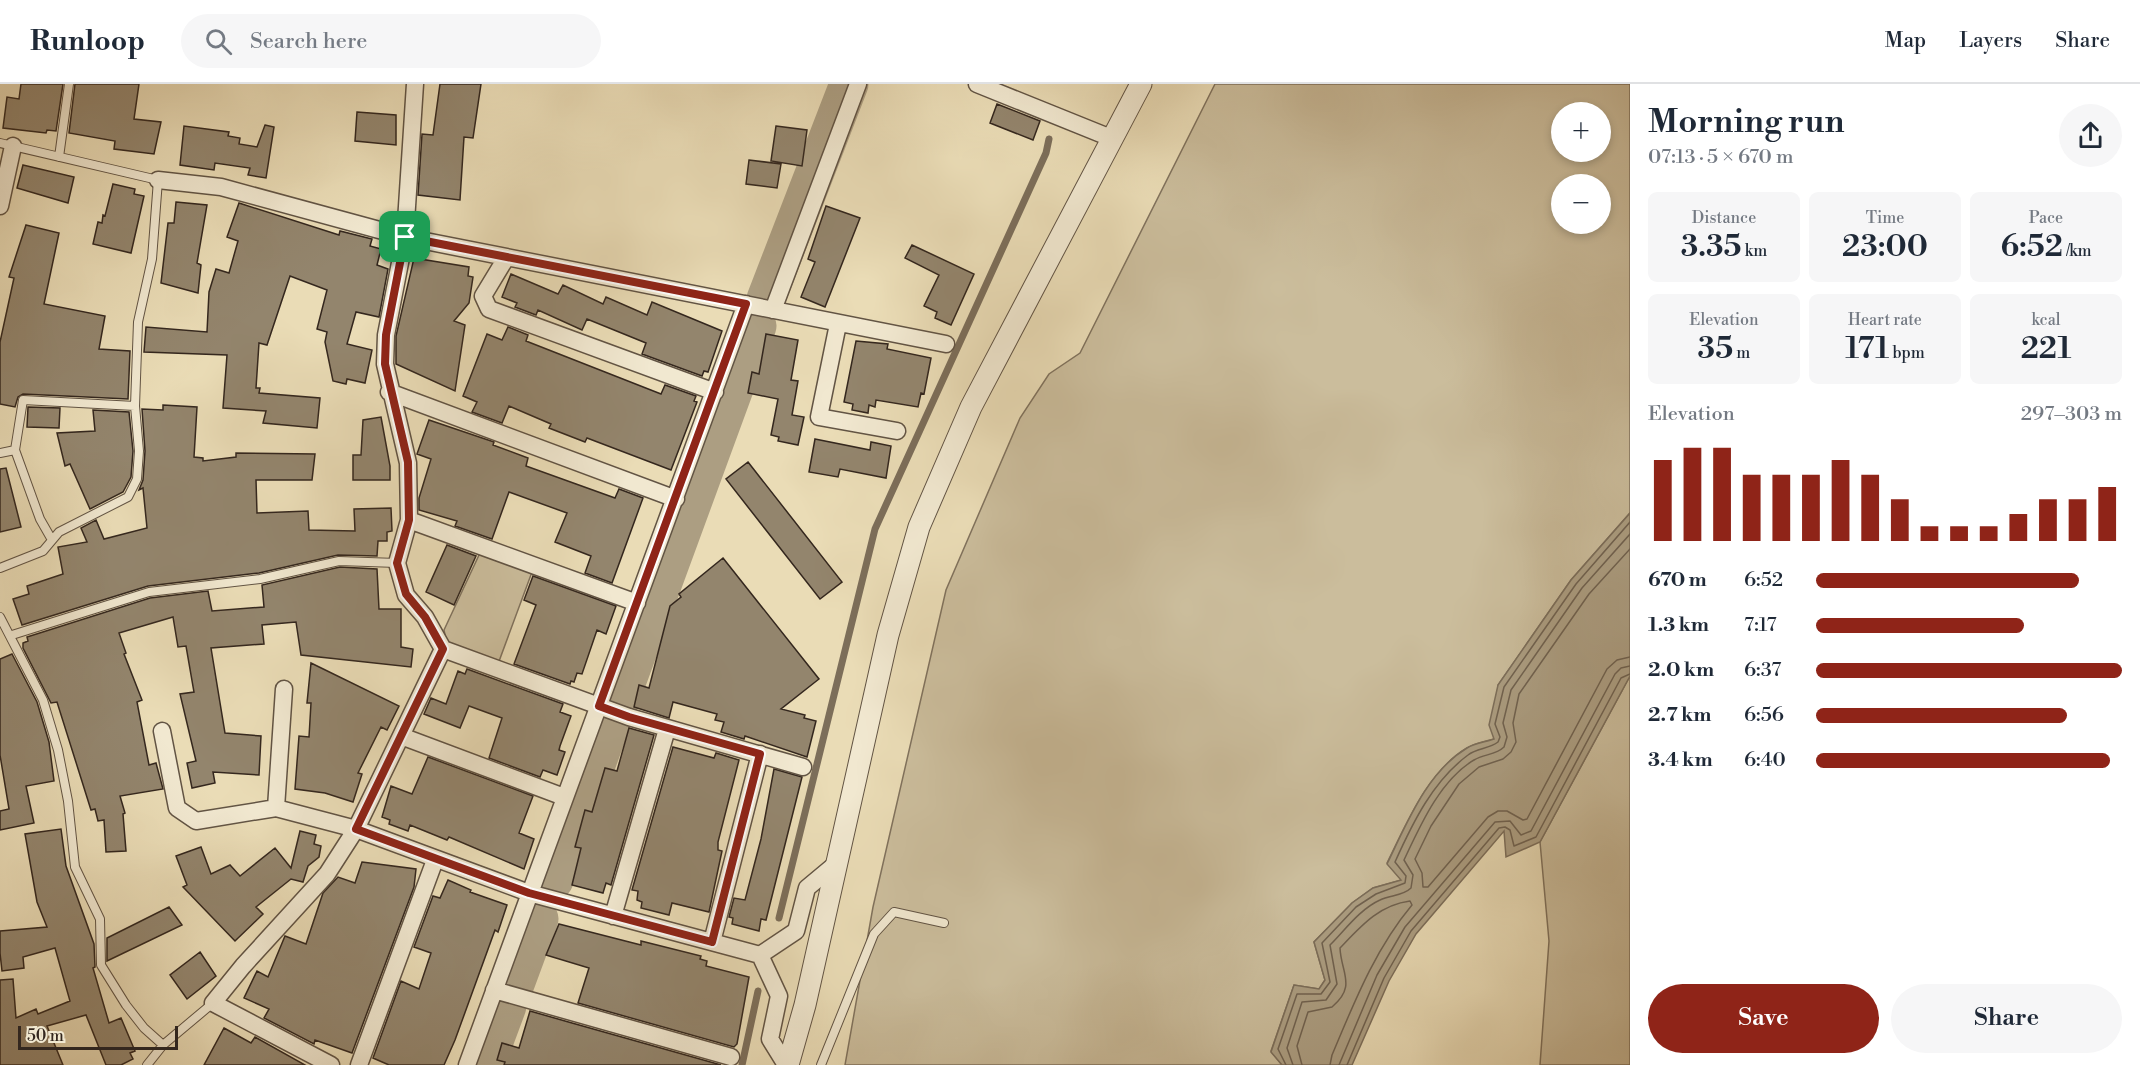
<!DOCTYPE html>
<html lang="en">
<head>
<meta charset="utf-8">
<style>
  :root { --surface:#fff; --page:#f6f6f7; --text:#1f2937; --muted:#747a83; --line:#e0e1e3; --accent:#8f2418 }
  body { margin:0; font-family:"Libre Bodoni",serif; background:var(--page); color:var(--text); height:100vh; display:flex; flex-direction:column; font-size:22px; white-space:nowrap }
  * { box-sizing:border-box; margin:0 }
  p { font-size:20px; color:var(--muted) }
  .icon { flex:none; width:33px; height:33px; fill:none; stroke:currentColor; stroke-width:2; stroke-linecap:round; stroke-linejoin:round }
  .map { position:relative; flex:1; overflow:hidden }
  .side { display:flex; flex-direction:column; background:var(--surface); width:510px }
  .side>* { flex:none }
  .buttons { position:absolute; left:1551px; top:18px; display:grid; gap:12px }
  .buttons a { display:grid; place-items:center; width:60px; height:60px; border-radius:50%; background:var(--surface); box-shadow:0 3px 9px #0003; font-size:30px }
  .scale { position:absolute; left:18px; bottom:15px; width:160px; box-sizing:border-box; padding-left:6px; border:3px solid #34271e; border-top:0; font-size:16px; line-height:21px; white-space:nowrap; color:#34271e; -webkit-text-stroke:4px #f1e8d0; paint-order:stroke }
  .pin { position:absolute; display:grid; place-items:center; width:51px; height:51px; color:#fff; margin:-26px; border-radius:12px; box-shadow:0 3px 9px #0006 }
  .round { display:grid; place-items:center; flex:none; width:63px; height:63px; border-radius:32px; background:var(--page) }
  .headline { display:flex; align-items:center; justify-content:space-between; height:102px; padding:0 18px }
  h1 { font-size:33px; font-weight:600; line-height:45px }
  .metrics { display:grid; grid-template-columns:repeat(3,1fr); gap:9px; height:102px; padding:6px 18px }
  .metrics div { display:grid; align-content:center; border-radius:9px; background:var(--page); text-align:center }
  .metrics b { font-size:30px; font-weight:600 }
  .metrics small { font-size:16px; font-weight:400 }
  .metrics p { font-size:16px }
  .chart { height:168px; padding:12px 18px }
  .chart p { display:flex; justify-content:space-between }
  .chart svg { width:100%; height:108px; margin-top:6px; stroke:var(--accent); stroke-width:6 }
  .cta { display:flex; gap:12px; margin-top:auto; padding:12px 18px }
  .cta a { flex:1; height:69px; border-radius:36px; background:var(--accent); color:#fff; font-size:24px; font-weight:600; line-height:69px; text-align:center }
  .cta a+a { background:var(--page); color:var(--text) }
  ul { padding:0 18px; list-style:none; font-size:20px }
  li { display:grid; grid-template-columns:96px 72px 1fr; align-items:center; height:45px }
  li i { height:15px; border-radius:8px; background:var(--accent) }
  header { display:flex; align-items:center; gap:36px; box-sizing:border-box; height:84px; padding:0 30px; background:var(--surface); border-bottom:2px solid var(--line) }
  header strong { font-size:28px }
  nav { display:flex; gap:33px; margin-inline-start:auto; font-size:21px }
  .search { width:420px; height:54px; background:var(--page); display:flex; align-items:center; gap:15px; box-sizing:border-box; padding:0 21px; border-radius:33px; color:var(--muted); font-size:22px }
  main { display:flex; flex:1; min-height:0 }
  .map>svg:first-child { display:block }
  .green { fill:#cbbd9c; stroke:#80725d; stroke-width:1.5; fill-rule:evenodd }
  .water { fill:#ac9e82; stroke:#7c6e5a; stroke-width:1.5 }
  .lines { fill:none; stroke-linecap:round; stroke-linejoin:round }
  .shore { stroke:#706250; stroke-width:1.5 }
  .stream { stroke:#7c6e5a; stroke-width:7 }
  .river { stroke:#ac9e82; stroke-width:39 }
  .building { fill:#93856d; stroke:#34271e; stroke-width:1.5 }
  .service-casing { stroke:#625444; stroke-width:10 }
  .minor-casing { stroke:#625444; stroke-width:19 }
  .tertiary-casing { stroke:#625444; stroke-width:23 }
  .service { stroke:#f1e8d0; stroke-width:8 }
  .minor { stroke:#f1e8d0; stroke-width:16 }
  .tertiary { stroke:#f1e8d0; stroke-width:21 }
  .route-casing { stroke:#fff; stroke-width:12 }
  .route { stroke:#8f2418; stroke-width:8 }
</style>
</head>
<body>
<header>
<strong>Runloop</strong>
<div class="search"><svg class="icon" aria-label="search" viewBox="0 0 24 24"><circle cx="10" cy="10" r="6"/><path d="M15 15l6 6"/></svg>Search here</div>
<nav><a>Map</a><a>Layers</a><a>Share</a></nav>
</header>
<main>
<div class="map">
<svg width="1630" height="981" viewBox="0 0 1630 981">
  <rect width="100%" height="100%" fill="#eadcb6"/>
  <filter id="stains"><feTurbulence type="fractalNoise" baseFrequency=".00333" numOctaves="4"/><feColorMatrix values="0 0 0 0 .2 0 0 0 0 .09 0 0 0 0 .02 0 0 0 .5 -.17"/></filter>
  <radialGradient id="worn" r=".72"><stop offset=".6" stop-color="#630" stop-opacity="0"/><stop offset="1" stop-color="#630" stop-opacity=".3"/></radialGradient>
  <!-- green -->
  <path class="green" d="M1215 0H1630V429L1571 496 1498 601 1494 655C1486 657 1475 659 1467 664 1427 688 1407 739 1387 779L1402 796 1373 804 1352 819 1314 858 1325 896 1319 905 1294 901 1271 967 1282 981H845L873 823 946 506 1020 334 1049 290 1080 269ZM1562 28H1600V68H1562ZM1562 100H1600V140H1562Z
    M480 469 532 488 498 580 447 560 444 546Z
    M1630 592V981H1540L1549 857 1540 758Z"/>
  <!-- water -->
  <path class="water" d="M1630 429V592L1540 758 1506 773 1504 747 1416 850 1389 897 1352 981H1282L1271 968 1294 901 1319 905 1325 896 1314 858 1352 819 1373 804 1401 796 1387 780C1407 739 1427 688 1467 664 1475 659 1486 658 1494 655L1489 641 1498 601 1571 496Z"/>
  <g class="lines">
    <!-- shore -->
    <path class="shore" d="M1630 465 1589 510 1519 610 1513 639 1516 658 1511 668 1503 675 1479 683 1459 700 1431 742 1415 775 1422 789 1423 803H1428L1488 733 1498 727H1507L1523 736 1527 735 1607 585 1617 576 1630 573
      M1286 981 1278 965 1297 910H1321L1330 898 1322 859 1356 823 1376 810 1405 799 1406 792 1395 778C1413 738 1433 697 1468 671 1477 664 1489 665 1498 658L1500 653 1495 640 1504 603 1576 500 1630 438
      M1293 981 1287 964 1302 918 1326 916 1337 900 1330 861C1345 846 1360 825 1380 816 1390 811 1403 812 1411 804L1413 791 1404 776C1420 742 1440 696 1474 676 1484 670 1496 671 1504 663L1507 653 1503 639 1511 606 1582 504 1630 450
      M1302 981 1297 962 1308 928 1332 923C1357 902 1341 889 1340 864 1361 842 1379 821 1410 817L1412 821C1375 865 1354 919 1332 971L1330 981
      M1339 981 1377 891 1405 843 1495 738 1510 737 1521 751 1531 747 1615 590 1621 584 1630 582
      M1347 981 1384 894 1411 847 1499 744 1505 743 1510 746 1514 762 1536 753 1621 594 1630 590"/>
    <!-- stream -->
    <path class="stream" d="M779 834 875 445 1046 69 1049 55
      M742 981 758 907"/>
    <!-- river -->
    <path class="river" d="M766 215 849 0
      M619 618 757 242
      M554 796 611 639
      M515 900 539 835
      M485 981 507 922"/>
  </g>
  <!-- building -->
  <path class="building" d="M21 0H63L56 47 47 46 46 49 3 44 7 13 19 15Z
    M75 0H139L134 35 161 38 154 70 114 65 115 57 69 49Z
    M440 0H481L473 54 464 53 460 116 418 111 422 50 433 51Z
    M997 20 1040 37 1033 56 990 39Z
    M357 28 396 31V61L355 57Z
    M265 41 274 43 266 94 248 91 250 84 215 79 214 86 180 81 184 42 229 48 228 52 240 54 239 60 257 63Z
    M776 42 807 46 802 82 771 77Z
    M749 76 781 80 777 104 746 100Z
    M23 81 74 93 68 119 17 104Z
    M113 100 135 105 134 110 144 112 131 169 93 160 98 138 102 139 103 131 105 132Z
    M176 118 207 121 197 179 201 181 198 209 161 199 168 139H174Z
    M239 119 339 151 340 147 372 155 370 162 381 165 377 181 388 185 379 233 356 228 347 260 372 266 365 299 347 295 346 300 333 297 325 258 327 248 317 245 327 206 290 192 267 261 259 259 256 304H260L259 309 320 314 317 344 263 339 266 327 223 324 227 271 144 268 146 243 207 248 209 208 216 185 229 189 238 157 227 153Z
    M826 122 860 134 825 223 801 213 815 178 808 175Z
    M26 141 59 149 44 220 105 232 99 265 130 267 128 315 23 310 18 313 15 323 0 320V258L14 194 9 193Z
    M912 161 974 190 951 241 935 234 937 228 924 222 939 191 905 174Z
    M414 174 469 183 468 192 473 193 469 219 454 237 465 241 455 307 396 280V252Z
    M511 190 558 210 563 201 603 220 606 213 647 231 652 218 722 247 708 288 704 287 702 292 642 270 646 259 587 235 582 246 538 226 536 231 515 223 517 219 502 213Z
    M508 243 528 251 526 257 661 310 665 301 696 312 694 317 697 318 671 386 587 354 585 358 549 344 551 340 509 322 502 339 472 328 477 318 463 312 487 250 502 256Z
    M766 250 798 256 791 296 798 297 792 331 804 333 798 361 778 357 779 353 771 351 778 315 748 309 752 288 759 290Z
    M856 257 888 260 887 265 931 274 924 310 921 309 918 323 876 316 875 323 869 321 868 329 852 326 853 320 844 318Z
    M163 321 197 323 194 373 203 374V377L236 373V369L315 370 312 396H256L257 429 308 427 309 446 355 447 354 425 391 424 392 447 387 448V457H378L377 472 338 471 259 489 148 502 22 541 13 515 29 510 27 502 63 490 58 463 87 458 81 444 96 436 104 455 147 444 143 404 139 406 143 396 145 367 142 325 163 326Z
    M28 323 60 324 59 344 27 343Z
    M93 326 129 328 133 367 131 393 123 408 90 425 70 380 65 382 57 349 95 347Z
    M381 333 390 382V396H353V371H361L363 336Z
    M429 336 494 358 493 361 528 374 526 382 615 414 619 405 643 414 612 499 585 489 591 472 555 458 567 429 509 408 492 455 455 442 457 437 419 426V414L431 375 417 370Z
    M815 355 870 366 871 358 891 362 886 394 840 385 838 393 809 388Z
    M748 378 842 498 820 515 726 395Z
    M6 384 21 443 0 448V385Z
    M447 461 476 472 454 521 426 508Z
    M723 474 819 595 781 625 805 631 804 634 816 637 807 673 745 652 744 655 721 648 724 638 715 636 717 630 673 618 669 634 634 623 639 601 649 604 670 522 681 513 679 510Z
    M340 483 377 485 379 525H401V563L413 565 411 583 301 571 296 538 262 541 264 560 211 564 225 649 261 652 259 691 213 688 215 699 192 704 187 679 196 677 180 610 194 608 186 562 178 563 173 533 119 549 126 569 124 570 142 616 137 618 149 681 156 679 163 705 120 712 125 729 123 730 126 767 106 768 104 736 98 737 95 725 91 726 57 618 51 619 23 564V559L28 557 27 553 150 514 208 507 212 527 264 523 262 501Z
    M533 492 616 522 606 550 597 546 582 590 577 589 574 598 571 597 570 600 514 580 536 521 524 516Z
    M12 570 37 618 49 658 54 697 26 702 34 739 0 746V727L9 725 0 671V575Z
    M311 579 399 622 387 646 381 643 358 689 362 690 353 718 325 709 295 705 299 652 309 653 311 619H307Z
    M467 585 563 620 560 628 571 632 560 662 559 666 565 668 557 691 543 686 540 693 489 674 502 634 469 622 460 644 424 630 431 614 446 620 458 587 465 590Z
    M629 644 654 651 611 801 606 799 603 809 572 801 581 764 575 763 585 726 592 728 605 684 617 687Z
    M673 663 714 674 716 669 739 676 718 758V766L722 767 709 828 672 819 669 831 641 824 642 818 637 816 638 807 632 806Z
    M428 673 533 712 519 749 534 755 524 785 449 753 447 756 410 741 408 747 389 740 390 736 382 733 391 702 412 710Z
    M774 685 802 693 766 836 761 835 759 847 732 840 733 834 729 833 734 814 745 816 761 755Z
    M61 745 66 782 94 860 95 883 93 884 109 939 121 934 135 967 130 969 133 975 121 981H106L86 931 47 942 63 981H0V896L13 895 16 934 36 925 38 930 70 917 55 864 23 873 24 884 2 887 0 869V847L47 843 37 818 25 750Z
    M300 747 316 751 314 760 321 762 319 773 308 782 303 798 291 795 256 823 263 830 235 857 183 803 187 801 176 772 201 763 211 790 230 781 240 792 275 764 291 784Z
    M362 778 416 785 414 803 352 969 315 956 314 960 264 934 269 925 244 914 257 887 268 893 285 852 306 860 323 809 338 793 355 799Z
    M448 796 471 806 470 808 507 821 498 848 495 846 455 956 444 981H389L373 974 401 897 419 905 431 869 414 863 433 812 440 814Z
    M169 823 182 841 107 877V854Z
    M559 840 641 861V857L701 872 700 875 707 877 706 882 749 893 737 960 734 963 578 919 589 884 546 871Z
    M200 868 216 892 187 915 170 891Z
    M530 927 572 939 721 981H504L505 978 497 976 502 959 519 964Z
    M224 944 251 959 255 953 305 981H204Z"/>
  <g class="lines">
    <!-- service casing -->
    <g class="service-casing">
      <path id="service" d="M0 59 158 96 152 175 138 238 135 322 139 367 137 395 128 413 59 448 43 467 0 484
        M59 73 69 0
        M15 366 23 316 135 322
        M0 369 15 366 40 435 52 456
        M0 533 43 616 58 666 68 717 75 783 100 835 101 881 126 921 144 944 163 961
        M12 551 149 508 260 495 339 477 397 479
        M147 981 163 961 213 919
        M821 981 874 850 894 828 944 839"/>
    </g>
    <!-- minor casing -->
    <g class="minor-casing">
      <path id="minor" d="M977 0 1111 54
        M158 96 221 103 405 153 946 260
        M0 122 13 62
        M506 174 483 212 489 225 715 308
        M773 226 858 0
        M838 240 819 333 897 347
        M389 308 676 415
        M409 436 637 519
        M443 565 629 633 803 683
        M162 647 177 724 196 737 276 724 356 745 529 809 760 871 796 847 807 804 837 779
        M401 652 564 713
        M276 724 284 605
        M613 832 667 645
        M712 858 760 670
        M760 871 779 912 770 955 786 981
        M494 906 731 973
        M331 981 213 919 243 882 327 790 356 745 443 565 425 533 406 511 397 479 409 436 408 379 385 280 386 251 405 153 415 0
        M359 981 435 776
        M467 981 746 220"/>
    </g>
    <!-- tertiary casing -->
    <g class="tertiary-casing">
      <path id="tertiary" d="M788 981 805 921 888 551 919 443 971 323 1141 0"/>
    </g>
    <!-- service -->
    <use href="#service" class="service"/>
    <!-- minor -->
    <use href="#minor" class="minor"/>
    <!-- tertiary -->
    <use href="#tertiary" class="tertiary"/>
  </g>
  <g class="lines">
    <!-- route casing -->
    <g class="route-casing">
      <path id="route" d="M405 153 746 220 599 622 629 633 760 670 712 858 529 809 356 745 443 565 425 533 406 510 397 479 409 436 408 378 385 280 386 251Z"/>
    </g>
    <!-- route -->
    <use href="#route" class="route"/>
  </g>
  <rect width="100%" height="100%" filter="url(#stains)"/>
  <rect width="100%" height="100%" fill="url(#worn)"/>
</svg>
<div class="buttons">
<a>+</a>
<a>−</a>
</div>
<div class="scale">50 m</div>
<div class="pin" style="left:405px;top:153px;background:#1e9e55"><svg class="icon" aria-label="arrive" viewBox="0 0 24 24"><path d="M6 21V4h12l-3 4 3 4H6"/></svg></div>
</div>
<section class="side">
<div class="headline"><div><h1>Morning run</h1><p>07:13 · 5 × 670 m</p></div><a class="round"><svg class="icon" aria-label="share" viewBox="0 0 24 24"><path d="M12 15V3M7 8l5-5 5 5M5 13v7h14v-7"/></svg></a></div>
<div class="metrics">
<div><p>Distance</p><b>3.35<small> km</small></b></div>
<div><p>Time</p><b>23:00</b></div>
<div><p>Pace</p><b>6:52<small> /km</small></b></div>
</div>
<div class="metrics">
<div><p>Elevation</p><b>35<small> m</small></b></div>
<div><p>Heart rate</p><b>171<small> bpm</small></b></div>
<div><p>kcal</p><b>221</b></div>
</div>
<div class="chart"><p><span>Elevation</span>297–303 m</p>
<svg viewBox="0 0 160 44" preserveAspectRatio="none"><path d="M5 44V11M15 44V6M25 44V6M35 44V17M45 44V17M55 44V17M65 44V11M75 44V17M85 44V27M95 44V38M105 44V38M115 44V38M125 44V33M135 44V27M145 44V27M155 44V22"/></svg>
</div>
<ul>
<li><b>670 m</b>6:52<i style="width:86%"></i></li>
<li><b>1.3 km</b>7:17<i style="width:68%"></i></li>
<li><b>2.0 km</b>6:37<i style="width:100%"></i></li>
<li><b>2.7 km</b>6:56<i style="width:82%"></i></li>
<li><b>3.4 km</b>6:40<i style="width:96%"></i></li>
</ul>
<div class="cta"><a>Save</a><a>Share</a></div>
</section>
</main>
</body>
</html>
